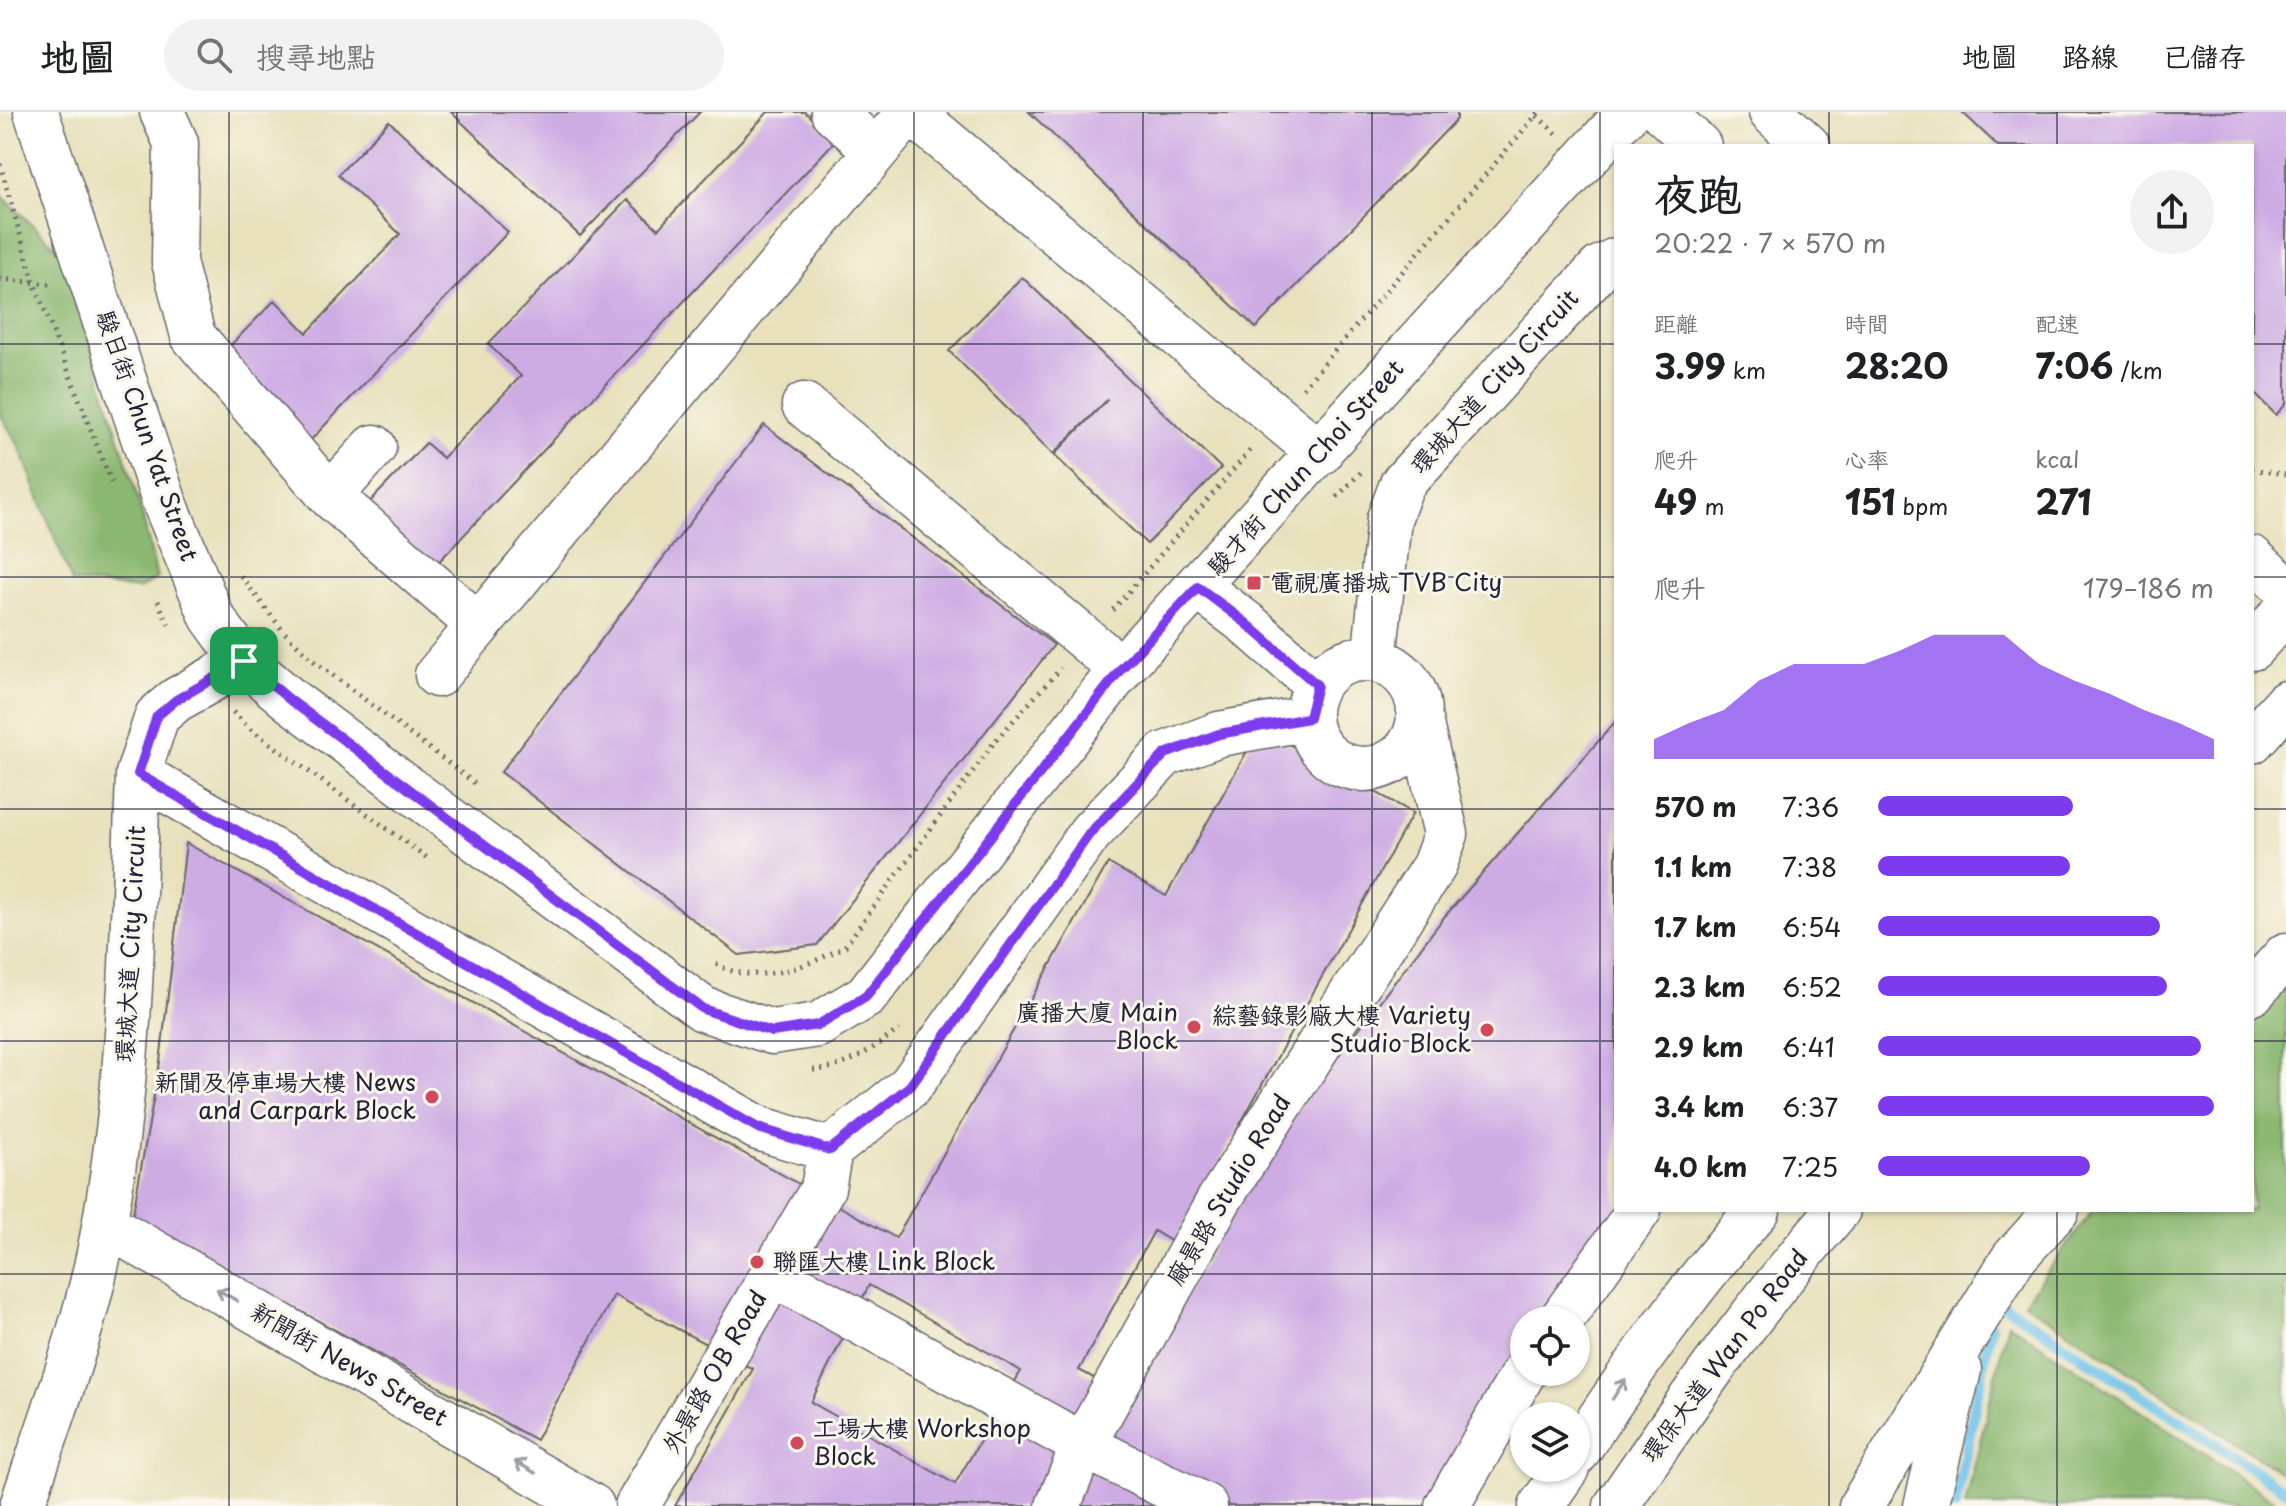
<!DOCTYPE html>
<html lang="zh-TW">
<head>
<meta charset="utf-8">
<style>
  :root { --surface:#fff; --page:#f2f2f2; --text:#202124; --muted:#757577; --line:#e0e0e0; --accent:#7c3aed }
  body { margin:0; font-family:"Playpen Sans","LXGW WenKai TC",sans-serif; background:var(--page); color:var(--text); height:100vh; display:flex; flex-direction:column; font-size:30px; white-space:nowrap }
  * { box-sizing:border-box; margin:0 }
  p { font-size:26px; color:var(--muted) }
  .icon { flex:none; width:44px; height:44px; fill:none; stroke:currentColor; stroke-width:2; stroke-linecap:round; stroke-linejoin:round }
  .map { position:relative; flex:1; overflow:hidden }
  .panel { position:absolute; left:1614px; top:32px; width:640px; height:1068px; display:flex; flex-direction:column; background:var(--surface); border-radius:0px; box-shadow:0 2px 6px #0004 }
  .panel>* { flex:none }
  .controls { position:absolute; left:1510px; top:1194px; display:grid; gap:16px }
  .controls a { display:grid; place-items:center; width:80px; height:80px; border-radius:50%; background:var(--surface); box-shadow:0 2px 6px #0004; font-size:40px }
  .pin { position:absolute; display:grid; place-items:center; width:68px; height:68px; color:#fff; margin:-34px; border-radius:16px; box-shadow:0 4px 12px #0006 }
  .round { display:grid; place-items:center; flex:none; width:84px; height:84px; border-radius:42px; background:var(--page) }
  .headline { display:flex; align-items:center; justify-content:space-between; height:136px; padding:0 40px }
  h1 { font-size:44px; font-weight:700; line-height:60px }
  .metrics { display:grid; grid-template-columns:repeat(3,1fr); gap:12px; height:136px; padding:8px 40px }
  .metrics div { display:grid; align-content:center }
  .metrics b { font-size:34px; font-weight:700 }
  .metrics small { font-size:22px; font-weight:400 }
  .metrics p { font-size:22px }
  .chart { height:224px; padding:16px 40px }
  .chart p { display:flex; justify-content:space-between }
  .chart svg { width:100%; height:144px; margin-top:8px; fill:var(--accent); opacity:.7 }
  ul { padding:0 40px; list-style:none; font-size:26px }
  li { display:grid; grid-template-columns:128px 96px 1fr; align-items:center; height:60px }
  li i { height:20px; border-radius:10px; background:var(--accent) }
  header { display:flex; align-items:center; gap:48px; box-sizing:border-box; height:112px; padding:0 40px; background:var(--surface); border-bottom:2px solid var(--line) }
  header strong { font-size:38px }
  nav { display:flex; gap:44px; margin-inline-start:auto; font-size:28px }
  .search { width:560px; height:72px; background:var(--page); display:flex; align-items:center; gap:20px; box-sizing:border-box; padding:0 28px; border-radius:44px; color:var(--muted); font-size:30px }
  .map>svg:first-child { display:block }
  .forest { fill:#8bb871; stroke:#566d56; stroke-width:2 }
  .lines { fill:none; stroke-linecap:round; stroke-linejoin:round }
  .stream { stroke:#6fc2eb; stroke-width:11 }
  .building { fill:#cdace4; fill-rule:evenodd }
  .minor-casing { stroke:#676568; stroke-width:47 }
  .path { stroke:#676568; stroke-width:5; stroke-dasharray:2 6; stroke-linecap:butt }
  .minor { stroke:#fff; stroke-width:44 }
  .oneway { stroke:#9c9ca7 }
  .route-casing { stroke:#fff; stroke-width:16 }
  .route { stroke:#7c3aed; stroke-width:10 }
  .grid { fill:none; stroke:#22223b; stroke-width:2; stroke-opacity:0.55 }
  .poi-dot { fill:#d1495b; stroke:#fbf7ec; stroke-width:3 }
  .labels { text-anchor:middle; stroke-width:6; stroke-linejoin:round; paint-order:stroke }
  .street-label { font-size:24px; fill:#22223b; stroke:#fbf7ec }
  .poi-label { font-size:24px; fill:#22223b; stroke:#fbf7ec; text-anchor:start }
</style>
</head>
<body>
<header>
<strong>地圖</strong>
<div class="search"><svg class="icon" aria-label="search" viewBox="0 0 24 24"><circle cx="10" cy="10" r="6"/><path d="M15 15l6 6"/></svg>搜尋地點</div>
<nav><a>地圖</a><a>路線</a><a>已儲存</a></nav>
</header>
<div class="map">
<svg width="2286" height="1394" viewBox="0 0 2286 1394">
  <rect width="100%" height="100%" fill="#fbf7ec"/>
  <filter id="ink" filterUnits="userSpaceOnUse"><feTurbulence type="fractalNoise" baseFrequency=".0125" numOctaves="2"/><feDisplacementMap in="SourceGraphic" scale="16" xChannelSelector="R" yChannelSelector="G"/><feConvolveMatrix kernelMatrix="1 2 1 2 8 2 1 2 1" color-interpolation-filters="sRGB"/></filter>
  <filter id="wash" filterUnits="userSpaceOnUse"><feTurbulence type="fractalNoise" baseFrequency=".006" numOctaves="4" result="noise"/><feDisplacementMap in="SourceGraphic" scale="32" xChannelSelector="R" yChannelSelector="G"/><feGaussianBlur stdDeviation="1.8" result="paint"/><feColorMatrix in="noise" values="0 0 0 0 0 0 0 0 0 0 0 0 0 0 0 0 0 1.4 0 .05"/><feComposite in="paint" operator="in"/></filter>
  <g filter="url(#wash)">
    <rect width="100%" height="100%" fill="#e8e1bc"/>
    <!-- forest -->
    <path class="forest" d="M0 82 61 140 139 390 157 466 139 477 72 470 19 334 0 302Z
      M2286 875V1364L2024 1190 2093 1098H2252V912Z
      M2008 1211 2282 1394H1965Z"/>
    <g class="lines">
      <!-- stream -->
      <path class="stream" d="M2006 1194 2286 1379
        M1955 1394 1991 1214"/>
    </g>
    <g id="blocks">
      <!-- building -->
      <path class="building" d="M451 0H700L580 124Z
        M768 0H805L835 29 431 458 364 396 426 331 443 346 521 264 488 232 627 88 658 117Z
        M1029 0H1457V7L1256 216Z
        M1962 0H2286V292L2276 303 2252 279V34H1998Z
        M389 9 508 120 308 331 220 244 275 188 307 221 400 122 338 63Z
        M1022 165 1221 356 1147 432 1054 343 1108 287 1053 342 949 239Z
        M764 313 1054 533 817 833 739 843 501 660Z
        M1616 609V1098L1539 1208H1524V1235L1437 1394H675L753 1257 614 1183 536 1328 132 1107 160 950 186 731 896 1126 1108 751 1166 784 1260 616 1413 701 1174 1131 1154 1119 1079 1258 1129 1285 1271 1032 1445 804ZM869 1173 1021 1259 955 1372 811 1290Z"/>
    </g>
  </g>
  <g filter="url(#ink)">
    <use href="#blocks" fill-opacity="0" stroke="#676568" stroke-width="2"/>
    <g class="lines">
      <!-- minor casing -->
      <g class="minor-casing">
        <path id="minor" d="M36 0 164 389 212 505 244 549 290 588 703 897 772 920 818 913 866 884 1121 557 1628 0
          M162 0 176 31 174 150 193 224 330 384 477 512
          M833 0 876 39
          M911 0 1320 341
          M1662 0 1699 34
          M1771 0 1808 34
          M804 293 1121 557
          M330 384 374 335
          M2252 446 2286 477
          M1198 475 1246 511 1317 573
          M2252 536 2286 498
          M1309 602a55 55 0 1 1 110 0a55 55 0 1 1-110 0Z
          M1374 548 1389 407 1402 372 1600 156 1616 148
          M437 563 909 0
          M2252 629 2286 591
          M138 662 157 604 176 588 244 549
          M2252 881 2286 843
          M105 1112 592 1394
          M773 1162 1083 1333 1205 1394
          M1561 1208 1639 1098
          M1576 1342C1632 1257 1690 1174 1758 1098
          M22 1394C53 1301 89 1206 105 1109 131 960 133 812 138 662L758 1016 830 1038 910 974 1090 721 1165 642 1219 622 1309 606
          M637 1394 823 1076 830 1038
          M1058 1394 1083 1333 1219 1088 1434 754 1446 722 1420 608
          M1447 1394 1524 1260
          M1541 1394 1567 1356
          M1616 1394C1686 1291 1757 1192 1838 1098
          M1861 1394 2013 1147 2057 1098
          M1926 1394 1959 1258"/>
      </g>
      <!-- path -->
      <path class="path" d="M1537 4 1557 22
        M0 52 33 168 112 372
        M0 167 50 172
        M1303 276 1539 0
        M2252 357 2286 363
        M1337 385 1363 358
        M241 464 283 519 314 549 477 673
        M158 489 170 516
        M1113 498 1253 335
        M233 600 248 615 430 748
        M716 852C756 875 807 855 845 834L995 629 1061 556
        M813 958C846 957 873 937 899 917
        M1576 1253 1584 1242"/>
      <!-- minor -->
      <use href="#minor" class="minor"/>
    </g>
    <!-- one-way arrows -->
    <defs><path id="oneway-shaft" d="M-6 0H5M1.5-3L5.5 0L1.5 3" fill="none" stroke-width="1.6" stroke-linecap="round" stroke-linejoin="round" transform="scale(2)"/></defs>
    <g class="oneway">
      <use href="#oneway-shaft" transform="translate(227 1183) rotate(-150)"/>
      <use href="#oneway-shaft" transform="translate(1619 1277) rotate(-57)"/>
      <use href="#oneway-shaft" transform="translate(525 1355) rotate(-150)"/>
    </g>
  </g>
  <g class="lines" filter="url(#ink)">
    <!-- route casing -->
    <g class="route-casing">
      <path id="route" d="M1198 475 1246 511 1317 573 1309 606 1219 622 1165 642 1090 721 910 974 830 1038 758 1016 138 662 157 604 176 588 244 549 290 588 703 897 772 920 818 913 866 884 1121 557Z"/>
    </g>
    <!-- route -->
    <use href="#route" class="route"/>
  </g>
  <!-- grid -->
  <path class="grid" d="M229 0V1394M457 0V1394M686 0V1394M914 0V1394M1143 0V1394M1372 0V1394M1600 0V1394M1829 0V34M2057 0V34M0 232H1616M2252 232H2286M0 465H1616M2252 465H2286M0 697H1616M2252 697H2286M0 929H1616M2252 929H2286M1829 1098V1394M2057 1098V1394M0 1162H2286"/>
  <!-- markers -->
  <g class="poi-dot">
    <rect x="1246" y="463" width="16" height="16" rx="4"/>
    <circle cx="1194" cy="915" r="8"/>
    <circle cx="1487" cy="918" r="8"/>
    <circle cx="432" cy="985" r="8"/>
    <circle cx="757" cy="1150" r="8"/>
    <circle cx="797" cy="1331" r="8"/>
  </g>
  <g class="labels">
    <!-- street labels -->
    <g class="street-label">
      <text transform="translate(1495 270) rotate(-48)" y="8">環城大道 City Circuit</text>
      <text transform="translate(147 324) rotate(71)" y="8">駿日街 Chun Yat Street</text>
      <text transform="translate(1306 356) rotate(-48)" y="8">駿才街 Chun Choi Street</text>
      <text transform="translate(131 832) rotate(-87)" y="8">環城大道 City Circuit</text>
      <text transform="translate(1229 1078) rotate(-59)" y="8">廠景路 Studio Road</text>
      <text transform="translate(1725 1244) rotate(-53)" y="8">環保大道 Wan Po Road</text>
      <text transform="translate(349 1253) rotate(30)" y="8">新聞街 News Street</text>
      <text transform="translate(715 1260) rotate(-60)" y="8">外景路 OB Road</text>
    </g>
    <!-- poi labels -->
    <g class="poi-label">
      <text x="1270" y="479">電視廣播城 TVB City</text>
      <text x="1178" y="909" text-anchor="end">廣播大廈 Main<tspan x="1178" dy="28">Block</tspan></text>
      <text x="1471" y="912" text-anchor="end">綜藝錄影廠大樓 Variety<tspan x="1471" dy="28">Studio Block</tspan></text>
      <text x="416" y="979" text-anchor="end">新聞及停車場大樓 News<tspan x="416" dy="28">and Carpark Block</tspan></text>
      <text x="773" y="1158">聯匯大樓 Link Block</text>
      <text x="813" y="1325">工場大樓 Workshop<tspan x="813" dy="28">Block</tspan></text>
    </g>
  </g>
</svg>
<div class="controls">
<a><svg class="icon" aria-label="locate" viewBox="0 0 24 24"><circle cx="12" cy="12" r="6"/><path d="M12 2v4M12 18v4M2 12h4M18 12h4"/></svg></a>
<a><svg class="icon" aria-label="layers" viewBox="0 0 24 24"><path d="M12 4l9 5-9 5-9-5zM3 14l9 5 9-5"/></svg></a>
</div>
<div class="pin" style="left:244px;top:549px;background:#1e9e55"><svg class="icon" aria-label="arrive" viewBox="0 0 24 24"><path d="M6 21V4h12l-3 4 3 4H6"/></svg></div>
<section class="panel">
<div class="headline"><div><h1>夜跑</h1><p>20:22 · 7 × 570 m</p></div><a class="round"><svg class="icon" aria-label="share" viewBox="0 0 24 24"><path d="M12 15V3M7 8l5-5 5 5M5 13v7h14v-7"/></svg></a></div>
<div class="metrics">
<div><p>距離</p><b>3.99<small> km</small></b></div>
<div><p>時間</p><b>28:20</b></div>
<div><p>配速</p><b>7:06<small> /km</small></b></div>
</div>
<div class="metrics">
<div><p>爬升</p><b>49<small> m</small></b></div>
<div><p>心率</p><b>151<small> bpm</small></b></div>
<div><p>kcal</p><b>271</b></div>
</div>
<div class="chart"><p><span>爬升</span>179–186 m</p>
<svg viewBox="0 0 160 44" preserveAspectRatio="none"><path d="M0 44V38L10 33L20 29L30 20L40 15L50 15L60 15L70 11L80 6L90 6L100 6L110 15L120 20L130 24L140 29L150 33L160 38V44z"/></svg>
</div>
<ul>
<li><b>570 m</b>7:36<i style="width:58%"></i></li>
<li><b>1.1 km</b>7:38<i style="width:57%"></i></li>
<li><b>1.7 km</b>6:54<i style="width:84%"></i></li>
<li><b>2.3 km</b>6:52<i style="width:86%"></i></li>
<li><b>2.9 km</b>6:41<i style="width:96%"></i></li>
<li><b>3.4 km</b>6:37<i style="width:100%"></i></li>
<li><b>4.0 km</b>7:25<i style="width:63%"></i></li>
</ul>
</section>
</div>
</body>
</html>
